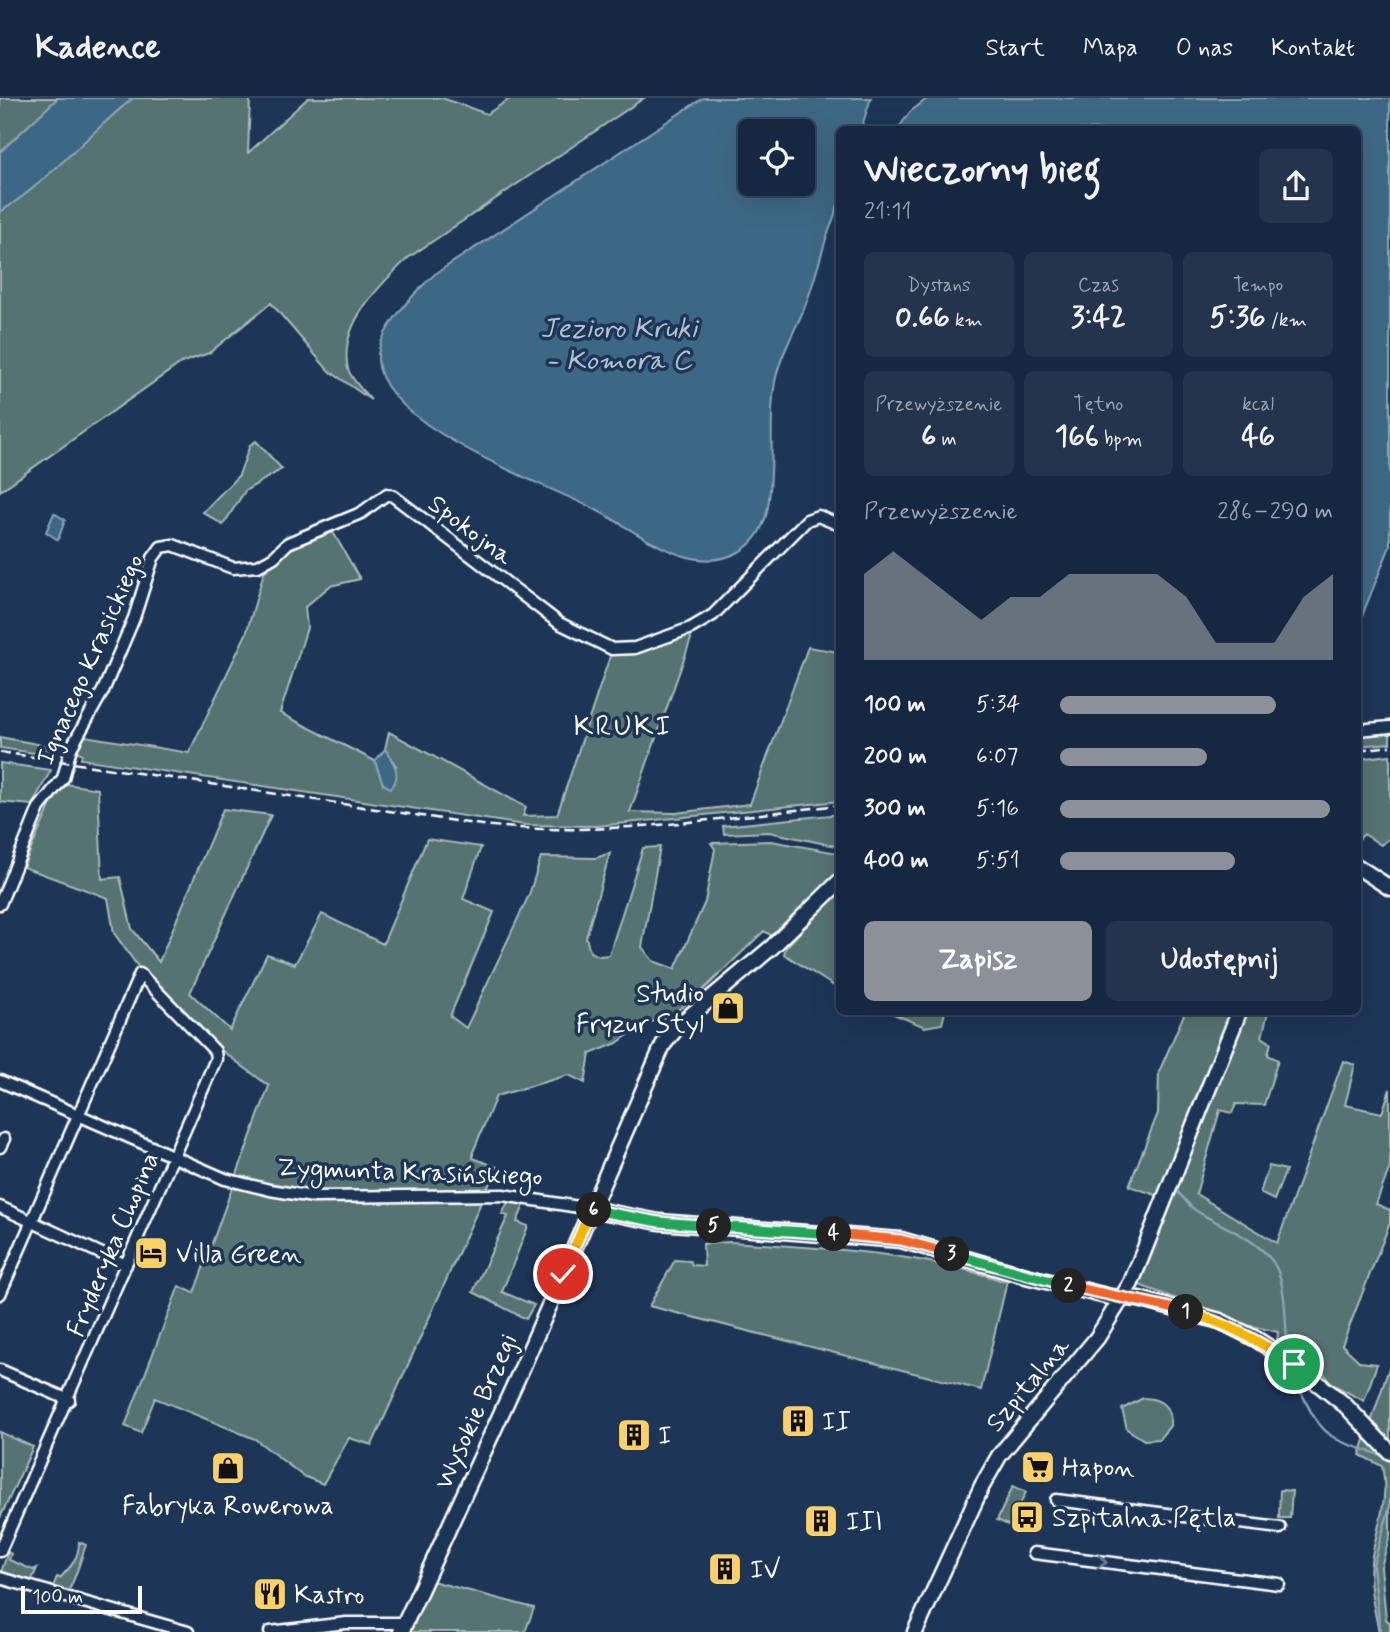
<!DOCTYPE html>
<html lang="pl">
<head>
<meta charset="utf-8">
<style>
  :root { --surface:#162841; --page:#23344c; --text:#f1f3f6; --muted:#9ea6b1; --line:#35445a; --accent:#8c9099 }
  body { margin:0; font-family:Mynerve,sans-serif; background:var(--page); color:var(--text); height:100vh; display:flex; flex-direction:column; font-size:26px; white-space:nowrap }
  * { box-sizing:border-box; margin:0 }
  p { font-size:23px; color:var(--muted) }
  .icon { flex:none; width:38px; height:38px; fill:none; stroke:currentColor; stroke-width:2; stroke-linecap:round; stroke-linejoin:round }
  .map { position:relative; flex:1; overflow:hidden }
  .side { position:absolute; left:836px; top:28px; width:525px; height:889px; display:flex; flex-direction:column; background:var(--surface); border-radius:10px; box-shadow:0 7px 28px #0002,0 0 0 2px var(--line) }
  .side>* { flex:none }
  .buttons { position:absolute; left:738px; top:21px; display:grid; gap:14px }
  .buttons a { display:grid; place-items:center; width:77px; height:77px; border-radius:10px; background:var(--surface); box-shadow:0 7px 28px #0002,0 0 0 2px var(--line); font-size:35px }
  .scale { position:absolute; left:21px; bottom:18px; width:121px; box-sizing:border-box; padding-left:7px; border:4px solid #fff; border-top:0; font-size:19px; line-height:24px; white-space:nowrap; color:#fff; -webkit-text-stroke:5px #1d3557; paint-order:stroke }
  .pin { position:absolute; display:grid; place-items:center; width:60px; height:60px; color:#fff; margin:-30px; border:4px solid #fff; border-radius:50%; box-shadow:0 2px 7px #0007 }
  .km { position:absolute; width:35px; height:35px; margin:-18px; border-radius:50%; background:#222; color:#fff; font-size:19px; line-height:35px; text-align:center }
  .round { display:grid; place-items:center; flex:none; width:74px; height:74px; border-radius:10px; background:var(--page) }
  .head { display:flex; align-items:center; justify-content:space-between; height:119px; padding:0 28px }
  h1 { font-size:38px; font-weight:700; line-height:52px }
  .figures { display:grid; grid-template-columns:repeat(3,1fr); gap:10px; height:119px; padding:7px 28px }
  .figures div { display:grid; align-content:center; border-radius:10px; background:var(--page); text-align:center }
  .figures b { font-size:30px; font-weight:700 }
  .figures small { font-size:19px; font-weight:400 }
  .figures p { font-size:19px }
  .chart { height:196px; padding:14px 28px }
  .chart p { display:flex; justify-content:space-between }
  .chart svg { width:100%; height:126px; margin-top:7px; fill:var(--accent); opacity:.7 }
  .button { display:flex; gap:14px; margin-top:auto; padding:14px 28px }
  .button a { flex:1; height:80px; border-radius:10px; background:var(--accent); color:#fff; font-size:28px; font-weight:700; line-height:80px; text-align:center }
  .button a+a { background:var(--page); color:var(--text) }
  ul { padding:0 28px; list-style:none; font-size:23px }
  li { display:grid; grid-template-columns:112px 84px 1fr; align-items:center; height:52px }
  li i { height:18px; border-radius:9px; background:var(--accent) }
  header { display:flex; align-items:center; gap:42px; box-sizing:border-box; height:98px; padding:0 35px; background:var(--surface); border-bottom:2px solid var(--line) }
  header strong { font-size:33px }
  nav { display:flex; gap:38px; margin-inline-start:auto; font-size:24px }
  .map>svg:first-child { display:block }
  .green { fill:#557371; stroke:#aab9b8; stroke-width:2 }
  .water { fill:#3e6785; stroke:#8ba4b6; stroke-width:2; fill-rule:evenodd }
  .lines { fill:none; stroke-linecap:round; stroke-linejoin:round }
  .stream { stroke:#8ba4b6; stroke-width:2.5 }
  .street-casing { stroke:#fff; stroke-width:15 }
  .secondary-casing { stroke:#fff; stroke-width:19 }
  .street { stroke:#1d3557; stroke-width:10 }
  .secondary { stroke:#1d3557; stroke-width:14 }
  .rail { stroke:#fff; stroke-width:2.5; stroke-dasharray:10 5; stroke-linecap:butt }
  .oneway { stroke:#6c7c92 }
  .split-1-casing { stroke:#fff; stroke-width:14 }
  .split-2-casing { stroke:#fff; stroke-width:14 }
  .split-3-casing { stroke:#fff; stroke-width:14 }
  .split-4-casing { stroke:#fff; stroke-width:14 }
  .split-5-casing { stroke:#fff; stroke-width:14 }
  .split-6-casing { stroke:#fff; stroke-width:14 }
  .split-7-casing { stroke:#fff; stroke-width:14 }
  .split-1 { stroke:#f5b400; stroke-width:9 }
  .split-2 { stroke:#f0652b; stroke-width:9 }
  .split-3 { stroke:#22a559; stroke-width:9 }
  .split-4 { stroke:#f0652b; stroke-width:9 }
  .split-5 { stroke:#22a559; stroke-width:9 }
  .split-6 { stroke:#22a559; stroke-width:9 }
  .split-7 { stroke:#f5b400; stroke-width:9 }
  .labels { text-anchor:middle; stroke-width:7; stroke-linejoin:round; paint-order:stroke }
  .street-label { font-size:26px; fill:#fff; stroke:#1d3557 }
  .poi-label { font-size:26px; fill:#fff; stroke:#1d3557; text-anchor:start }
  .water-label { font-size:28px; font-style:italic; fill:#b2c2ce; stroke:#1d3557 }
  .neighbourhood-label { font-size:28px; letter-spacing:2px; fill:#fff; stroke:#1d3557 }
</style>
</head>
<body>
<header>
<strong>Kadence</strong>
<nav><a>Start</a><a>Mapa</a><a>O nas</a><a>Kontakt</a></nav>
</header>
<div class="map">
<svg width="1390" height="1534" viewBox="0 0 1390 1534">
  <rect width="100%" height="100%" fill="#1d3557"/>
  <filter id="ink" filterUnits="userSpaceOnUse"><feTurbulence type="fractalNoise" baseFrequency=".0143" numOctaves="2"/><feDisplacementMap in="SourceGraphic" scale="14" xChannelSelector="R" yChannelSelector="G"/><feConvolveMatrix kernelMatrix="1 2 1 2 8 2 1 2 1" color-interpolation-filters="sRGB"/></filter>
  <g filter="url(#ink)">
    <!-- green -->
    <path class="green" d="M0 0H58L0 54Z
      M133 0H250L248 55 308 0H442L487 16 511 0H644L408 160C379 188 338 227 348 271 351 281 364 294 371 302L328 272 271 205 209 255 181 265 0 393V114C49 82 87 37 133 0Z
      M256 343 282 371 245 393 223 427 203 414 239 377 250 347Z
      M333 434 360 481 330 488 305 509 307 530 280 615 375 663 383 686 396 668 385 651 389 634 526 709 523 718 557 717 611 555 690 535 691 541 630 714 675 715 750 706 808 549 840 554V703L597 728 525 727 81 661 82 656 73 651 85 638 189 655 246 536 264 474 290 450Z
      M1390 634V645L1358 648V637Z
      M0 639 58 650 54 658 0 650Z
      M1390 657V740L1381 747 1364 736 1358 742V661Z
      M0 665 51 672 32 707 0 704Z
      M66 686 98 691 102 781 120 779 132 831 159 864 223 711 271 717 190 895 230 932 267 856 295 866 322 816 383 846 427 741 481 749 463 801 494 814 450 918 466 930 529 797 541 759 596 760 610 755 586 839 590 854 599 858 609 857 643 750 660 749 642 849 653 863 675 871 705 804 715 751 711 745 771 743 838 755 840 779 777 841 764 833 695 900 669 918 642 927 617 945 590 956 585 985 569 977 496 998 473 1054V1060L497 1069 372 1347 349 1340 323 1386 303 1378 255 1341 155 1300 141 1335 125 1328 179 1188 194 1195 269 988 221 952 144 877 114 835 108 800 23 769 56 695Z
      M840 716V749L769 734 724 736 723 728Z
      M840 793V892L784 856 786 849Z
      M889 914H945L942 926 925 929Z
      M1185 914H1235L1216 962 1204 981 1159 1098 1129 1088 1158 1015 1159 974Z
      M1246 914H1268L1262 939 1271 945 1268 957 1278 962 1264 1007 1236 1006 1232 1015 1220 1012 1196 1096 1277 1145 1343 963 1355 967 1345 1007 1382 1015 1390 991V1069L1376 1106 1390 1112V1125L1342 1247 1360 1264 1377 1266 1364 1303 1332 1286 1321 1271 1284 1251 1277 1243 1278 1234 1247 1227 1139 1187Z
      M1269 1068 1286 1072 1274 1102 1260 1095Z
      M508 1104 525 1105 517 1124 528 1128 502 1194 534 1207 526 1221 473 1194 508 1118 502 1116Z
      M730 1144C825 1150 917 1154 1007 1184L981 1292 649 1208 675 1162 690 1163 692 1167 704 1168 703 1146Z
      M1390 1267V1437L1381 1469 1386 1521 1390 1525V1534H1379C1374 1510 1368 1488 1371 1464 1376 1429 1390 1404 1382 1368L1360 1357Z
      M1143 1300C1161 1300 1172 1309 1170 1328L1159 1341 1144 1342 1127 1331 1122 1311Z
      M0 1334 33 1349 0 1420Z
      M1013 1388 1026 1394 1010 1428 997 1422Z
      M1280 1392 1292 1393 1290 1420H1279Z
      M79 1444 86 1447C81 1460 74 1486 67 1495L52 1491 57 1479 60 1480C72 1468 79 1459 79 1444Z
      M8 1454 11 1456 9 1462 33 1472 37 1470 31 1484 1 1474Z
      M432 1483 534 1510 525 1534H407Z"/>
    <!-- water -->
    <path class="water" d="M58 0H133C87 37 49 83 0 114V54Z
      M703 0H871L861 31 840 32C840 52 842 74 840 95 839 110 831 126 826 141 819 164 813 189 804 211 795 232 783 253 777 275 769 307 773 342 771 375 770 405 768 437 739 454 691 480 639 434 598 413 547 386 381 329 378 262 376 234 415 194 435 176ZM751 33H803V86H751Z
      M928 0H1390V448L1358 528V32L898 31 910 14Z
      M54 415 65 422 58 442 46 434Z
      M385 651C393 664 403 676 391 690L383 686 375 663Z"/>
    <g class="lines">
      <!-- stream -->
      <path class="stream" d="M1177 1093C1183 1099 1188 1107 1195 1112 1222 1130 1268 1143 1279 1176 1287 1201 1285 1231 1288 1256
        M1292 1273C1303 1297 1313 1329 1338 1342 1354 1350 1373 1353 1390 1361
        M1380 1531 1373 1467 1390 1408"/>
      <!-- street casing -->
      <g class="street-casing">
        <path id="street" d="M1358 632 1390 629
          M0 806 39 710 63 680 71 650 103 593 134 520 153 460 161 449 173 447 233 470 258 468 274 459 288 445 361 415 387 396 393 398 559 525 612 551 635 550 691 530 713 517 807 422 818 418 840 427
          M0 983 225 1081 270 1092 313 1099 503 1097 591 1111
          M0 1049 4 1041
          M0 1109 126 1167
          M0 1196 140 876 215 953 216 961 0 1453
          M0 1272 69 1302
          M1056 1402 1280 1430
          M1034 1455 1279 1486
          M0 1480 188 1534
          M270 1534 346 1525H405"/>
      </g>
      <!-- secondary casing -->
      <g class="secondary-casing">
        <path id="secondary" d="M1358 769 1390 790
          M591 1111 659 1124 901 1142 1022 1177 1110 1199 1139 1201 1220 1223 1256 1241 1294 1266 1345 1307 1390 1354
          M401 1534 522 1270 663 947 679 927 772 849 840 783
          M915 1534 982 1388 999 1358 1097 1240 1131 1185 1239 914"/>
      </g>
      <!-- street -->
      <use href="#street" class="street"/>
      <!-- secondary -->
      <use href="#secondary" class="secondary"/>
      <!-- rail -->
      <path class="rail" d="M1358 652 1390 648
        M0 654 474 726C596 741 718 720 840 707"/>
    </g>
    <!-- one-way arrows -->
    <defs><path id="oneway-chevron" d="M-2-3.5L2.5 0L-2 3.5" fill="none" stroke-width="1.6" stroke-linecap="round" stroke-linejoin="round" transform="scale(1.75)"/></defs>
    <use class="oneway" href="#oneway-chevron" transform="translate(1102 1464) rotate(7)"/>
  </g>
  <g class="lines" filter="url(#ink)">
    <!-- split-1 casing -->
    <g class="split-1-casing">
      <path id="split-1" d="M1186 1214C1227 1225 1259 1243 1294 1266"/>
    </g>
    <!-- split-2 casing -->
    <g class="split-2-casing">
      <path id="split-2" d="M1069 1188C1108 1197 1147 1204 1186 1214"/>
    </g>
    <!-- split-3 casing -->
    <g class="split-3-casing">
      <path id="split-3" d="M952 1156 1069 1188"/>
    </g>
    <!-- split-4 casing -->
    <g class="split-4-casing">
      <path id="split-4" d="M834 1136 901 1142 952 1156"/>
    </g>
    <!-- split-5 casing -->
    <g class="split-5-casing">
      <path id="split-5" d="M714 1128 834 1136"/>
    </g>
    <!-- split-6 casing -->
    <g class="split-6-casing">
      <path id="split-6" d="M594 1112 659 1124 714 1128"/>
    </g>
    <!-- split-7 casing -->
    <g class="split-7-casing">
      <path id="split-7" d="M563 1176 591 1111 594 1112"/>
    </g>
    <!-- split-1 -->
    <use href="#split-1" class="split-1"/>
    <!-- split-2 -->
    <use href="#split-2" class="split-2"/>
    <!-- split-3 -->
    <use href="#split-3" class="split-3"/>
    <!-- split-4 -->
    <use href="#split-4" class="split-4"/>
    <!-- split-5 -->
    <use href="#split-5" class="split-5"/>
    <!-- split-6 -->
    <use href="#split-6" class="split-6"/>
    <!-- split-7 -->
    <use href="#split-7" class="split-7"/>
  </g>
  <!-- icons -->
  <defs>
    <g id="shop-square" transform="scale(1.75)"><rect x="-9" y="-9" width="18" height="18" rx="4" fill="#ffd166" stroke="#1d3557"/><path d="M-5-2.5h2.3a2.7 3.5 0 0 1 5.4 0H5L5.5 6h-11ZM-1.5-2.5h3a1.5 2.3 0 0 0-3 0Z" fill="#111"/></g>
    <g id="hotel-square" transform="scale(1.75)"><rect x="-9" y="-9" width="18" height="18" rx="4" fill="#ffd166" stroke="#1d3557"/><path d="M-6-4.5h1.5V1H6V5H4.5V3h-9V5H-6ZM-4 0a1.8 1.8 0 1 1 3.6 0ZM.5 0V-2.5h3Q6-2.5 6 0Z" fill="#111"/></g>
    <g id="building-square" transform="scale(1.75)"><rect x="-9" y="-9" width="18" height="18" rx="4" fill="#ffd166" stroke="#1d3557"/><path d="M-4-6H4V6H1V3H-1V6H-4ZM-2.5-4.3h1.7v1.8h-1.7ZM.8-4.3h1.7v1.8H.8ZM-2.5-1h1.7V.8h-1.7ZM.8-1h1.7V.8H.8Z" fill="#111"/></g>
    <g id="supermarket-square" transform="scale(1.75)"><rect x="-9" y="-9" width="18" height="18" rx="4" fill="#ffd166" stroke="#1d3557"/><path d="M-6-5.5h2.5l.6 2H6L4.5 2H-2.5L-4.4-4H-6ZM-1.5 3.2a1.3 1.3 0 1 0 .1 0ZM3 3.2a1.3 1.3 0 1 0 .1 0Z" fill="#111"/></g>
    <g id="bus-square" transform="scale(1.75)"><rect x="-9" y="-9" width="18" height="18" rx="4" fill="#ffd166" stroke="#1d3557"/><path d="M-5-6H5V4H4V6H2V4H-2V6H-4V4H-5ZM-3.5-4V0h7V-4ZM-3.5 1.2v1.5H-2V1.2ZM2 1.2v1.5H3.5V1.2Z" fill="#111"/></g>
    <g id="restaurant-square" transform="scale(1.75)"><rect x="-9" y="-9" width="18" height="18" rx="4" fill="#ffd166" stroke="#1d3557"/><path d="M-5-6h1v4h1v-4h1v4h1v-4h1v5L-1.5 .5V6h-2V.5L-5-1ZM5-6V6H3V1.5H1.5Q1.5-4 5-6Z" fill="#111"/></g>
  </defs>
  <g fill-rule="evenodd">
    <use href="#shop-square" x="728" y="910"/>
    <use href="#hotel-square" x="151" y="1155"/>
    <use href="#building-square" x="798" y="1323"/>
    <use href="#building-square" x="634" y="1337"/>
    <use href="#supermarket-square" x="1038" y="1369"/>
    <use href="#shop-square" x="228" y="1370"/>
    <use href="#bus-square" x="1027" y="1419"/>
    <use href="#building-square" x="821" y="1423"/>
    <use href="#building-square" x="725" y="1471"/>
    <use href="#restaurant-square" x="270" y="1496"/>
  </g>
  <g class="labels">
    <!-- street labels -->
    <g class="street-label">
      <text transform="translate(471 431) rotate(37)" y="9">Spokojna</text>
      <text transform="translate(89 561) rotate(-66)" y="9">Ignacego Krasickiego</text>
      <text transform="translate(410 1073) rotate(2)" y="9">Zygmunta Krasińskiego</text>
      <text transform="translate(112 1146) rotate(-67)" y="9">Fryderyka Chopina</text>
      <text transform="translate(1027 1286) rotate(-50)" y="9">Szpitalna</text>
      <text transform="translate(475 1313) rotate(-66)" y="9">Wysokie Brzegi</text>
    </g>
    <!-- poi labels -->
    <g class="poi-label">
      <text x="704" y="904" text-anchor="end">Studio<tspan x="704" dy="30">Fryzur Styl</tspan></text>
      <text x="176" y="1164">Villa Green</text>
      <text x="822" y="1332">II</text>
      <text x="658" y="1346">I</text>
      <text x="1062" y="1378">Hapon</text>
      <text x="228" y="1416" text-anchor="middle">Fabryka Rowerowa</text>
      <text x="1052" y="1428">Szpitalna Pętla</text>
      <text x="846" y="1432">III</text>
      <text x="750" y="1480">IV</text>
      <text x="294" y="1505">Kastro</text>
    </g>
    <!-- water labels -->
    <g class="water-label">
      <text x="619" y="239">Jezioro Kruki<tspan x="619" dy="32">- Komora C</tspan></text>
    </g>
    <!-- neighbourhood labels -->
    <g class="neighbourhood-label">
      <text x="623" y="637">KRUKI</text>
    </g>
  </g>
</svg>
<div class="buttons">
<a><svg class="icon" aria-label="locate" viewBox="0 0 24 24"><circle cx="12" cy="12" r="6"/><path d="M12 2v4M12 18v4M2 12h4M18 12h4"/></svg></a>
</div>
<div class="scale">100 m</div>
<div class="pin" style="left:1294px;top:1266px;background:#1e9e55"><svg class="icon" aria-label="arrive" viewBox="0 0 24 24"><path d="M6 21V4h12l-3 4 3 4H6"/></svg></div>
<div class="pin" style="left:563px;top:1176px;background:#d93025"><svg class="icon" aria-label="check" viewBox="0 0 24 24"><path d="M5 12l5 5 9-10"/></svg></div>
<b class="km" style="left:1186px;top:1214px">1</b>
<b class="km" style="left:1069px;top:1188px">2</b>
<b class="km" style="left:952px;top:1156px">3</b>
<b class="km" style="left:834px;top:1136px">4</b>
<b class="km" style="left:714px;top:1128px">5</b>
<b class="km" style="left:594px;top:1112px">6</b>
<section class="side">
<div class="head"><div><h1>Wieczorny bieg</h1><p>21:11</p></div><a class="round"><svg class="icon" aria-label="share" viewBox="0 0 24 24"><path d="M12 15V3M7 8l5-5 5 5M5 13v7h14v-7"/></svg></a></div>
<div class="figures">
<div><p>Dystans</p><b>0.66<small> km</small></b></div>
<div><p>Czas</p><b>3:42</b></div>
<div><p>Tempo</p><b>5:36<small> /km</small></b></div>
</div>
<div class="figures">
<div><p>Przewyższenie</p><b>6<small> m</small></b></div>
<div><p>Tętno</p><b>166<small> bpm</small></b></div>
<div><p>kcal</p><b>46</b></div>
</div>
<div class="chart"><p><span>Przewyższenie</span>286–290 m</p>
<svg viewBox="0 0 160 44" preserveAspectRatio="none"><path d="M0 44V14L10 6L20 14L30 22L40 30L50 22L60 22L70 14L80 14L90 14L100 14L110 22L120 38L130 38L140 38L150 22L160 14V44z"/></svg>
</div>
<ul>
<li><b>100 m</b>5:34<i style="width:79%"></i></li>
<li><b>200 m</b>6:07<i style="width:54%"></i></li>
<li><b>300 m</b>5:16<i style="width:99%"></i></li>
<li><b>400 m</b>5:51<i style="width:64%"></i></li>
</ul>
<div class="button"><a>Zapisz</a><a>Udostępnij</a></div>
</section>
</div>
</body>
</html>
